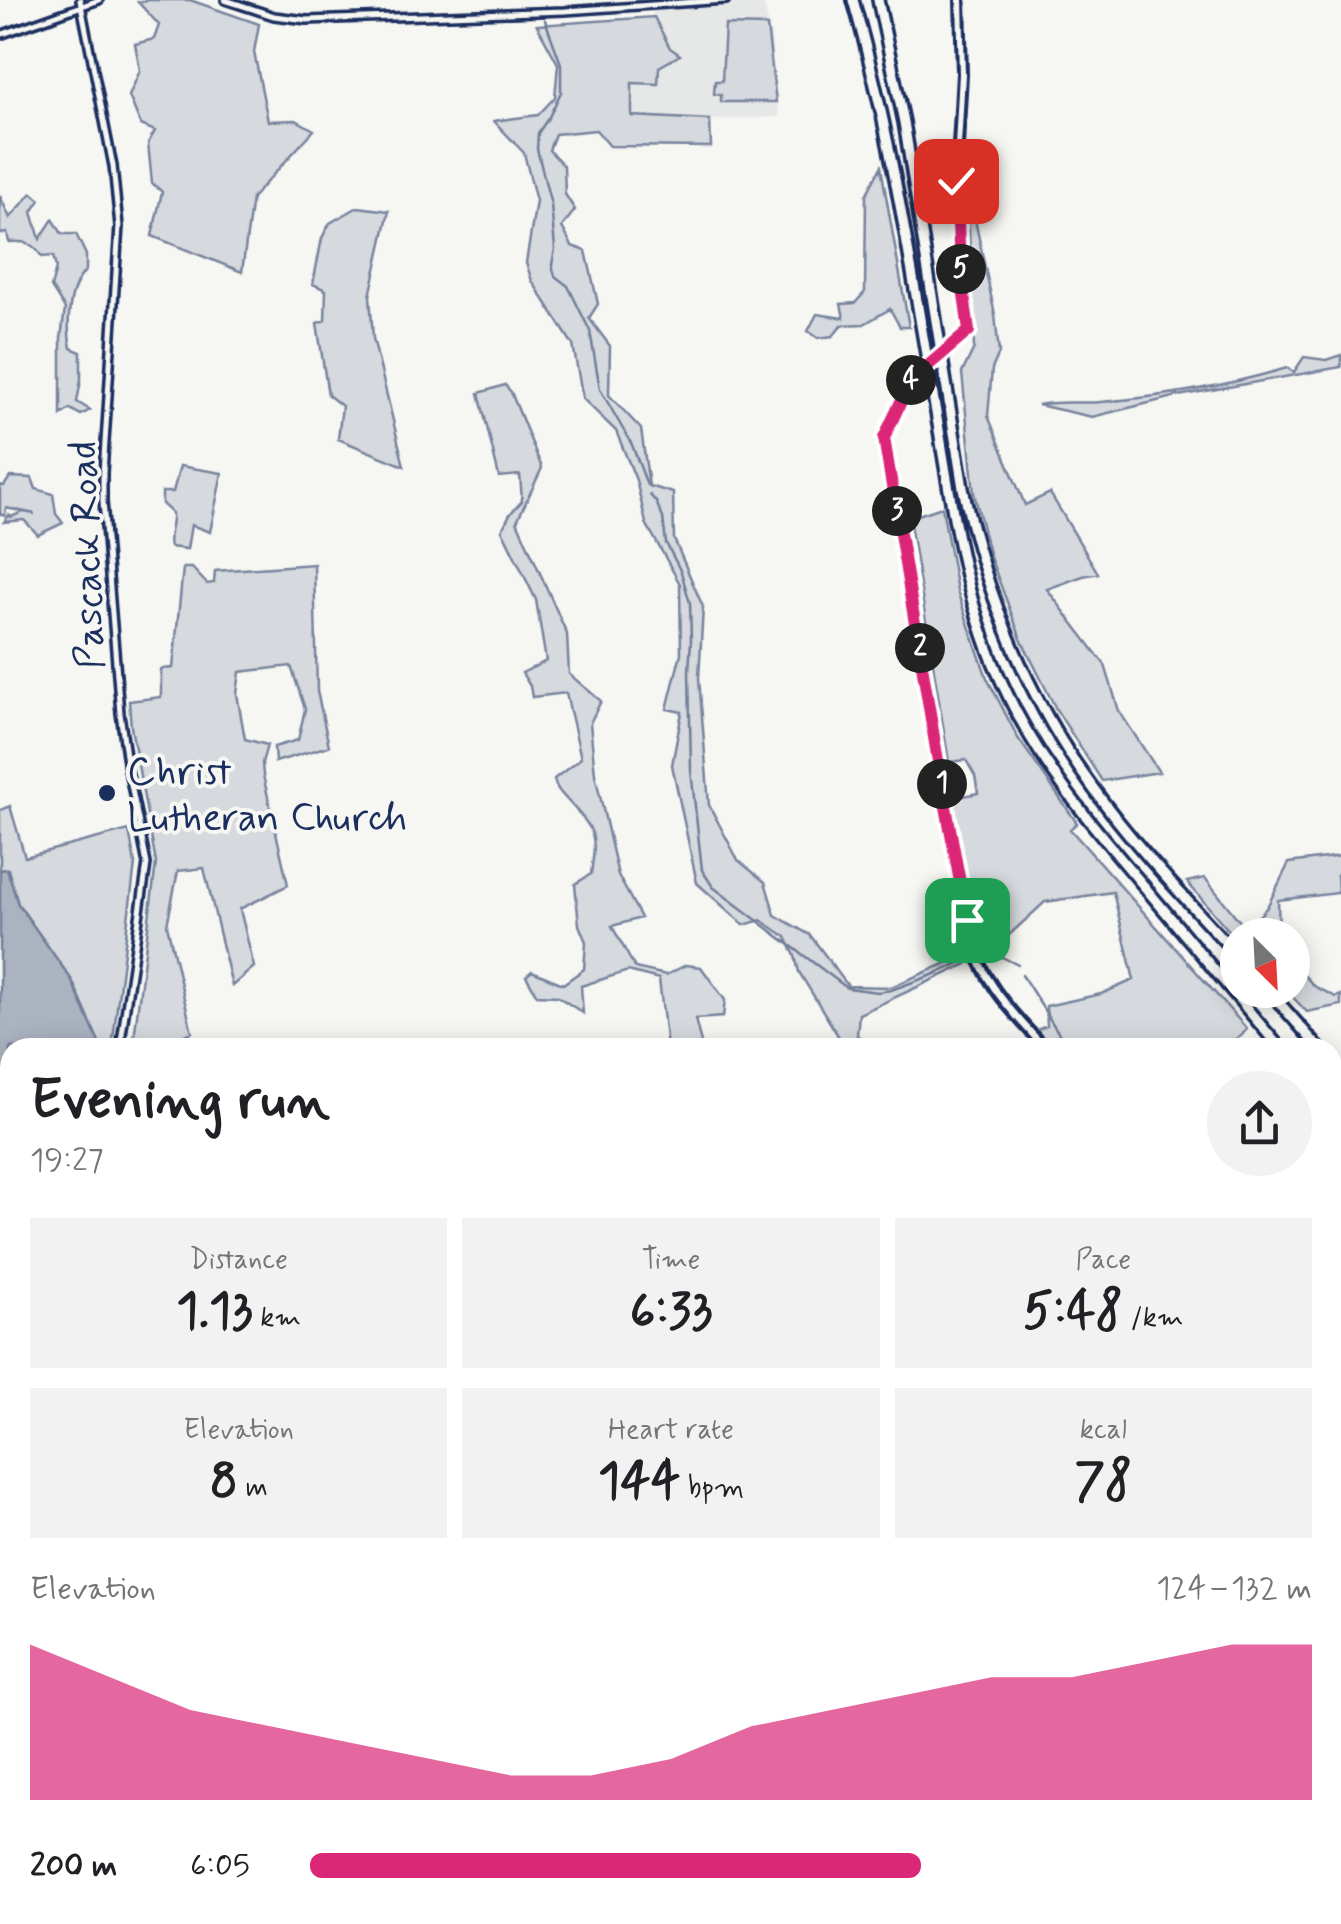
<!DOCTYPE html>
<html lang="en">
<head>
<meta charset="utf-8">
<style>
  :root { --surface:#fff; --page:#f2f2f2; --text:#202124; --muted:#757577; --accent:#db2777 }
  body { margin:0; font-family:Mynerve,sans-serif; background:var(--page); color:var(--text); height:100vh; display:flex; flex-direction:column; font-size:38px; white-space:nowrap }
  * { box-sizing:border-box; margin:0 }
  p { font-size:32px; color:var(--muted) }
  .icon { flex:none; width:55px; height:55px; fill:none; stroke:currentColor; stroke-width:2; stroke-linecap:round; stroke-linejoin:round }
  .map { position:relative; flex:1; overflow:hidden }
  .sheet { position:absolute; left:0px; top:1038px; width:1342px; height:888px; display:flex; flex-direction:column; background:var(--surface); border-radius:30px 30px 0 0; box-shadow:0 5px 25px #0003 }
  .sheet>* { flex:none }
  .needle { width:65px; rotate:156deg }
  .tools { position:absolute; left:1220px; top:918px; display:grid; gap:20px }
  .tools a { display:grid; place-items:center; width:90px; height:90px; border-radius:50%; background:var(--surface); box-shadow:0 5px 25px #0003; font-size:50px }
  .pin { position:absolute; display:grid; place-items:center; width:85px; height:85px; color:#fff; margin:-42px; border-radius:20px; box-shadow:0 5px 15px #0006 }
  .km { position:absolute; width:50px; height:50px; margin:-25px; border-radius:50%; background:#222; color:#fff; font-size:28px; line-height:50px; text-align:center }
  .round { display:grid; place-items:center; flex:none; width:105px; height:105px; border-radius:52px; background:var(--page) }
  .summary { display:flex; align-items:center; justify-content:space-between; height:170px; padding:0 30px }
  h1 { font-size:55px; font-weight:700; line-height:75px }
  .figures { display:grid; grid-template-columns:repeat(3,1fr); gap:15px; height:170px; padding:10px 30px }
  .figures div { display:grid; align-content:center; border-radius:0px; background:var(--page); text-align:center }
  .figures b { font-size:50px; font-weight:700 }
  .figures small { font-size:28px; font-weight:400 }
  .figures p { font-size:28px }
  .chart { height:280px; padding:20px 30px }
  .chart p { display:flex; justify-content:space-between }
  .chart svg { width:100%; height:180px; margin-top:10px; fill:var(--accent); opacity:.7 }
  ul { padding:0 30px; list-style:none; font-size:32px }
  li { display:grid; grid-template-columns:160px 120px 1fr; align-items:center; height:75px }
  li i { height:25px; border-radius:12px; background:var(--accent) }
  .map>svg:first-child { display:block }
  .built { fill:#e6e7e7 }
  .green { fill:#d6d9dd; stroke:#78849e; stroke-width:2.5 }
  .water { fill:#abb2c0; stroke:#717e99; stroke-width:2.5 }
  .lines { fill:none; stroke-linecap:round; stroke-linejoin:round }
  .stream { stroke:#717e99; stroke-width:2.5 }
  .tertiary-casing { stroke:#1b2f5e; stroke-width:12 }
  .secondary-casing { stroke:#1b2f5e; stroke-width:14 }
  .motorway-casing { stroke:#1b2f5e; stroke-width:16 }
  .tertiary { stroke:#f6f6f2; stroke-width:5 }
  .secondary { stroke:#f6f6f2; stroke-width:6 }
  .motorway { stroke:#f6f6f2; stroke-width:9 }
  .secondary-bridge-casing { stroke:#1b2f5e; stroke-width:14; stroke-linecap:butt }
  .secondary-bridge { stroke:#f6f6f2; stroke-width:6 }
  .route-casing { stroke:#fff; stroke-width:20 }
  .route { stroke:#db2777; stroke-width:12 }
  .poi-dot { fill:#1b2f5e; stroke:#f6f6f2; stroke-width:4 }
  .labels { text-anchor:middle; stroke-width:8; stroke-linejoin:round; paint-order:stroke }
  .street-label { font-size:40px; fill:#1b2f5e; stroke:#f6f6f2 }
  .poi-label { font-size:40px; fill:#1b2f5e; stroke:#f6f6f2; text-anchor:start }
</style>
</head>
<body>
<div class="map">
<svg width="1341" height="1924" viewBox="0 0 1341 1924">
  <rect width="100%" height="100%" fill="#f6f6f2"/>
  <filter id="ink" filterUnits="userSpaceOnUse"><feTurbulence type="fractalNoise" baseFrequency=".01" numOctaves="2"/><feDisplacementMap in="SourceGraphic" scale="20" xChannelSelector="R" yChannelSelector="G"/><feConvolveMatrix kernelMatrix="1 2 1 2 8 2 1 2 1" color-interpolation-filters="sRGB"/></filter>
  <g filter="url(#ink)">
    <!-- built -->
    <path class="built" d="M725 0H763L771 37 779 117 710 120 632 117 631 83 658 84 659 67 670 48 649 6Z"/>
    <!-- green -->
    <path class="green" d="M149 0H190L259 24 254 52 268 121 296 120 314 130 252 198 242 272 152 236 162 192 152 183 148 143 155 131 141 125 129 96 140 70 135 44 154 39 159 25 138 2Z
      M654 17 670 48 680 55 659 67 658 84 632 83V116L710 120 711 147 610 146 596 130 555 134 549 150 564 166 565 194 575 210 562 227 572 246 586 251 598 304 589 318 610 346 609 395 641 429 649 486 673 493 674 539 703 607 699 678 709 805 738 860 765 882 775 915 810 935 848 986 891 987 961 957 967 964 859 1014 857 1035 870 1047H845L799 972 795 956 786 937 761 920 744 925 697 883 672 765 682 712 667 709 681 653 680 584 646 523 636 480 616 431 583 399 573 345 532 281 526 263 536 201 524 153 494 121 538 115 555 97 558 64 537 25Z
      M725 25 767 26 776 102H721V95L714 94 715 81H722Z
      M881 167 909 327H900L890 309 864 324 842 325 833 336 818 338 808 331 817 314 844 318 841 304 855 303 865 292 866 195Z
      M967 181 995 315 999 353 992 369 988 416 1025 505 1050 493 1098 573 1083 576 1047 589 1105 665 1119 711 1159 772 1102 781 1057 711 1021 639 990 557 974 493 962 373 974 348Z
      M32 193 40 200 32 212 40 239 53 219 62 234H76L86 255V270C68 288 66 325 71 348L81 352V380L77 402 90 410 81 415 70 409 61 415V338L65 309 51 287 56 268 53 256 42 257C33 243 26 241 9 242L7 233 0 234V196L10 218Z
      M358 207 389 211 370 296 373 338 404 466 338 439 342 406 328 395 317 323 325 320 326 290 313 284 322 238 330 223Z
      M1341 355V367L1178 396 1092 417 1038 405C1058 400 1080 404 1101 402 1164 397 1226 386 1287 368L1294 372 1304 357 1326 360Z
      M505 385 511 392 542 468 517 521 567 634 569 674 601 701 590 723 595 774 618 875 641 918 612 926 635 968 666 975 686 965 701 967 725 1000 723 1017 695 1019 702 1047H667L659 979 628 971 581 986 583 1013 557 996 537 995 526 976 532 971 563 984 584 969 586 942 579 925 575 884 591 874C597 832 595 831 567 800 561 793 556 789 554 779L581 758 566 693 532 697 530 686 522 673 546 661 536 600 502 530 510 514 522 501 520 475 499 477 479 393Z
      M180 466 222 473 210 532 191 525 187 549 170 547C167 538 173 525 172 513L162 504V492H173Z
      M10 477 32 478 36 489 53 494 56 514 63 523 38 535 24 520 4 522 9 515 11 517 23 512 35 514 6 508 5 516 0 514V485L4 486Z
      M942 507 957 591 987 678 1018 738 1077 823 1070 829 1247 1029 1241 1036 1221 1047 1045 1048 1031 1032 1047 1026 1046 1006 1101 994 1134 980 1113 892 1045 902 996 947 965 912 944 800 978 793 975 776 966 760 949 762 909 518Z
      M314 564 317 691 329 746 275 762 274 747 298 740 305 709 291 666 240 672 237 694 245 739 267 745 262 763 263 775 288 885 240 909 254 967 232 986 204 868 178 871 167 925 192 1032 159 1047H133L156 863 131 727 129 701 161 697V669L173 668 183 568H192L207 584 214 583 215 571Z
      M10 806 25 857 129 830 135 864 112 1047H101L73 982 18 904 8 869 0 870V810Z
      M1341 856V871L1337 875 1338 893 1278 900 1279 935H1238L1237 940 1187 882 1205 878 1241 923H1253L1267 907 1289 863Z
      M1293 963 1314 986 1336 997 1341 995V1005L1307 1012 1286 990H1292Z
      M10 1304V1421L0 1425V1323Z
      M0 1452 10 1486V1569L0 1557Z
      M49 1915H198L200 1924H44Z
      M539 1915H583L589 1924H543Z
      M1142 1915H1206L1204 1924H1142Z"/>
    <!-- water -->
    <path class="water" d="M7 869 18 904 71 979 101 1047 10 1048V1298L0 1306V870Z
      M10 1592V1915H49L44 1924H0V1595Z"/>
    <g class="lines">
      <!-- stream -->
      <path class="stream" d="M545 20 561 64V92L549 117 538 133 537 149 551 205 555 249 552 265 555 276 568 286 590 331 600 389 632 445 647 485
        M650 495 656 502 663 518 666 543 681 572 690 603 691 640 689 672 691 770 702 870 713 887 847 988 878 992 891 990 930 976 964 961 971 960
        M984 959 1002 957 1018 965
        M1022 975 1068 1048"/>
      <!-- tertiary casing -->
      <g class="tertiary-casing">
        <path id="tertiary" d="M80 0 113 166 119 226 103 473V501L120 713 128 770 147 864 120 1048
          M225 0 274 16 307 20 565 11 726 0
          M0 35 99 0
          M250 1915 251 1924"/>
      </g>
      <!-- secondary casing -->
      <g class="secondary-casing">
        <path id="secondary" d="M954 343 969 331 960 266 956 181 962 74 960 0
          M913 377C899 395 896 419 884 438L969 933C980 980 1013 1013 1045 1048
          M1332 1217 1341 1216
          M0 1586 10 1582
          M1332 1597 1341 1615"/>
      </g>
      <!-- motorway casing -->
      <g class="motorway-casing">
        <path id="motorway" d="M853 0C893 139 913 282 938 424 953 514 965 604 1004 687 1038 762 1090 823 1143 885 1188 939 1234 993 1280 1048
          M878 0 904 122 963 488C986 594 1028 699 1093 788 1136 848 1188 901 1238 956
          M1268 990 1319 1048
          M1332 1064 1341 1075
          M1332 1116 1341 1129"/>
      </g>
      <!-- tertiary -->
      <use href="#tertiary" class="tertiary"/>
      <!-- secondary -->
      <use href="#secondary" class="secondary"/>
      <!-- motorway -->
      <use href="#motorway" class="motorway"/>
      <!-- secondary-bridge casing -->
      <g class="secondary-bridge-casing">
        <path id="secondary-bridge" d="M913 377 954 343"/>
      </g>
      <!-- secondary-bridge -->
      <use href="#secondary-bridge" class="secondary-bridge"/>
    </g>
  </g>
  <g class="lines" filter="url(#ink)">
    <!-- route casing -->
    <g class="route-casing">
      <path id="route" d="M956 181 960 266 969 331 911 380 884 438 942 785 967 920"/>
    </g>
    <!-- route -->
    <use href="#route" class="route"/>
  </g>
  <!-- markers -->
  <circle class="poi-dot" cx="107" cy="793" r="10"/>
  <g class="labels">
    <!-- street labels -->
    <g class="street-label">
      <text transform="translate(85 555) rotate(-92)" y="14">Pascack Road</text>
    </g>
    <!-- poi labels -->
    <g class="poi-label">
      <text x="127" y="784">Christ<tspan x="127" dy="46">Lutheran Church</tspan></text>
    </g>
  </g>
</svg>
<div class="tools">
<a><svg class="needle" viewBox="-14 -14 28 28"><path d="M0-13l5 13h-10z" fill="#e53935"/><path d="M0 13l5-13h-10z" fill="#757577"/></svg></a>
</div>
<div class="pin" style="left:967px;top:920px;background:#1e9e55"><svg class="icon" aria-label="arrive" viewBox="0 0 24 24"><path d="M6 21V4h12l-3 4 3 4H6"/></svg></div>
<div class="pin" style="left:956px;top:181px;background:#d93025"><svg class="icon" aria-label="check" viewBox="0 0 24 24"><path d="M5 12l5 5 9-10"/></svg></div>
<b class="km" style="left:942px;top:784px">1</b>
<b class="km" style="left:920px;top:648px">2</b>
<b class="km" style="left:897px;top:511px">3</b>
<b class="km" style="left:911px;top:380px">4</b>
<b class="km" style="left:961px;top:269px">5</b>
<section class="sheet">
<div class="summary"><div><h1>Evening run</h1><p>19:27</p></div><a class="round"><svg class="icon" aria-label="share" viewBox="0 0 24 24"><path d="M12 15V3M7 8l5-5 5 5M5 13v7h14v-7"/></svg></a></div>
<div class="figures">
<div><p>Distance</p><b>1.13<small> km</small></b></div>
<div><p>Time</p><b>6:33</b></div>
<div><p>Pace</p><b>5:48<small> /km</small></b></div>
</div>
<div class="figures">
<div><p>Elevation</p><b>8<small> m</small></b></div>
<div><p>Heart rate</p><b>144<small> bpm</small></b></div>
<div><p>kcal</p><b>78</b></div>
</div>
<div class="chart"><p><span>Elevation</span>124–132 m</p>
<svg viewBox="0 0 160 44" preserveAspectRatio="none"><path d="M0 44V6L10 14L20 22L30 26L40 30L50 34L60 38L70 38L80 34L90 26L100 22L110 18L120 14L130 14L140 10L150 6L160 6V44z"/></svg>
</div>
<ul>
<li><b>200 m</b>6:05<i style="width:61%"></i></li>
</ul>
</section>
</div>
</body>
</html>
